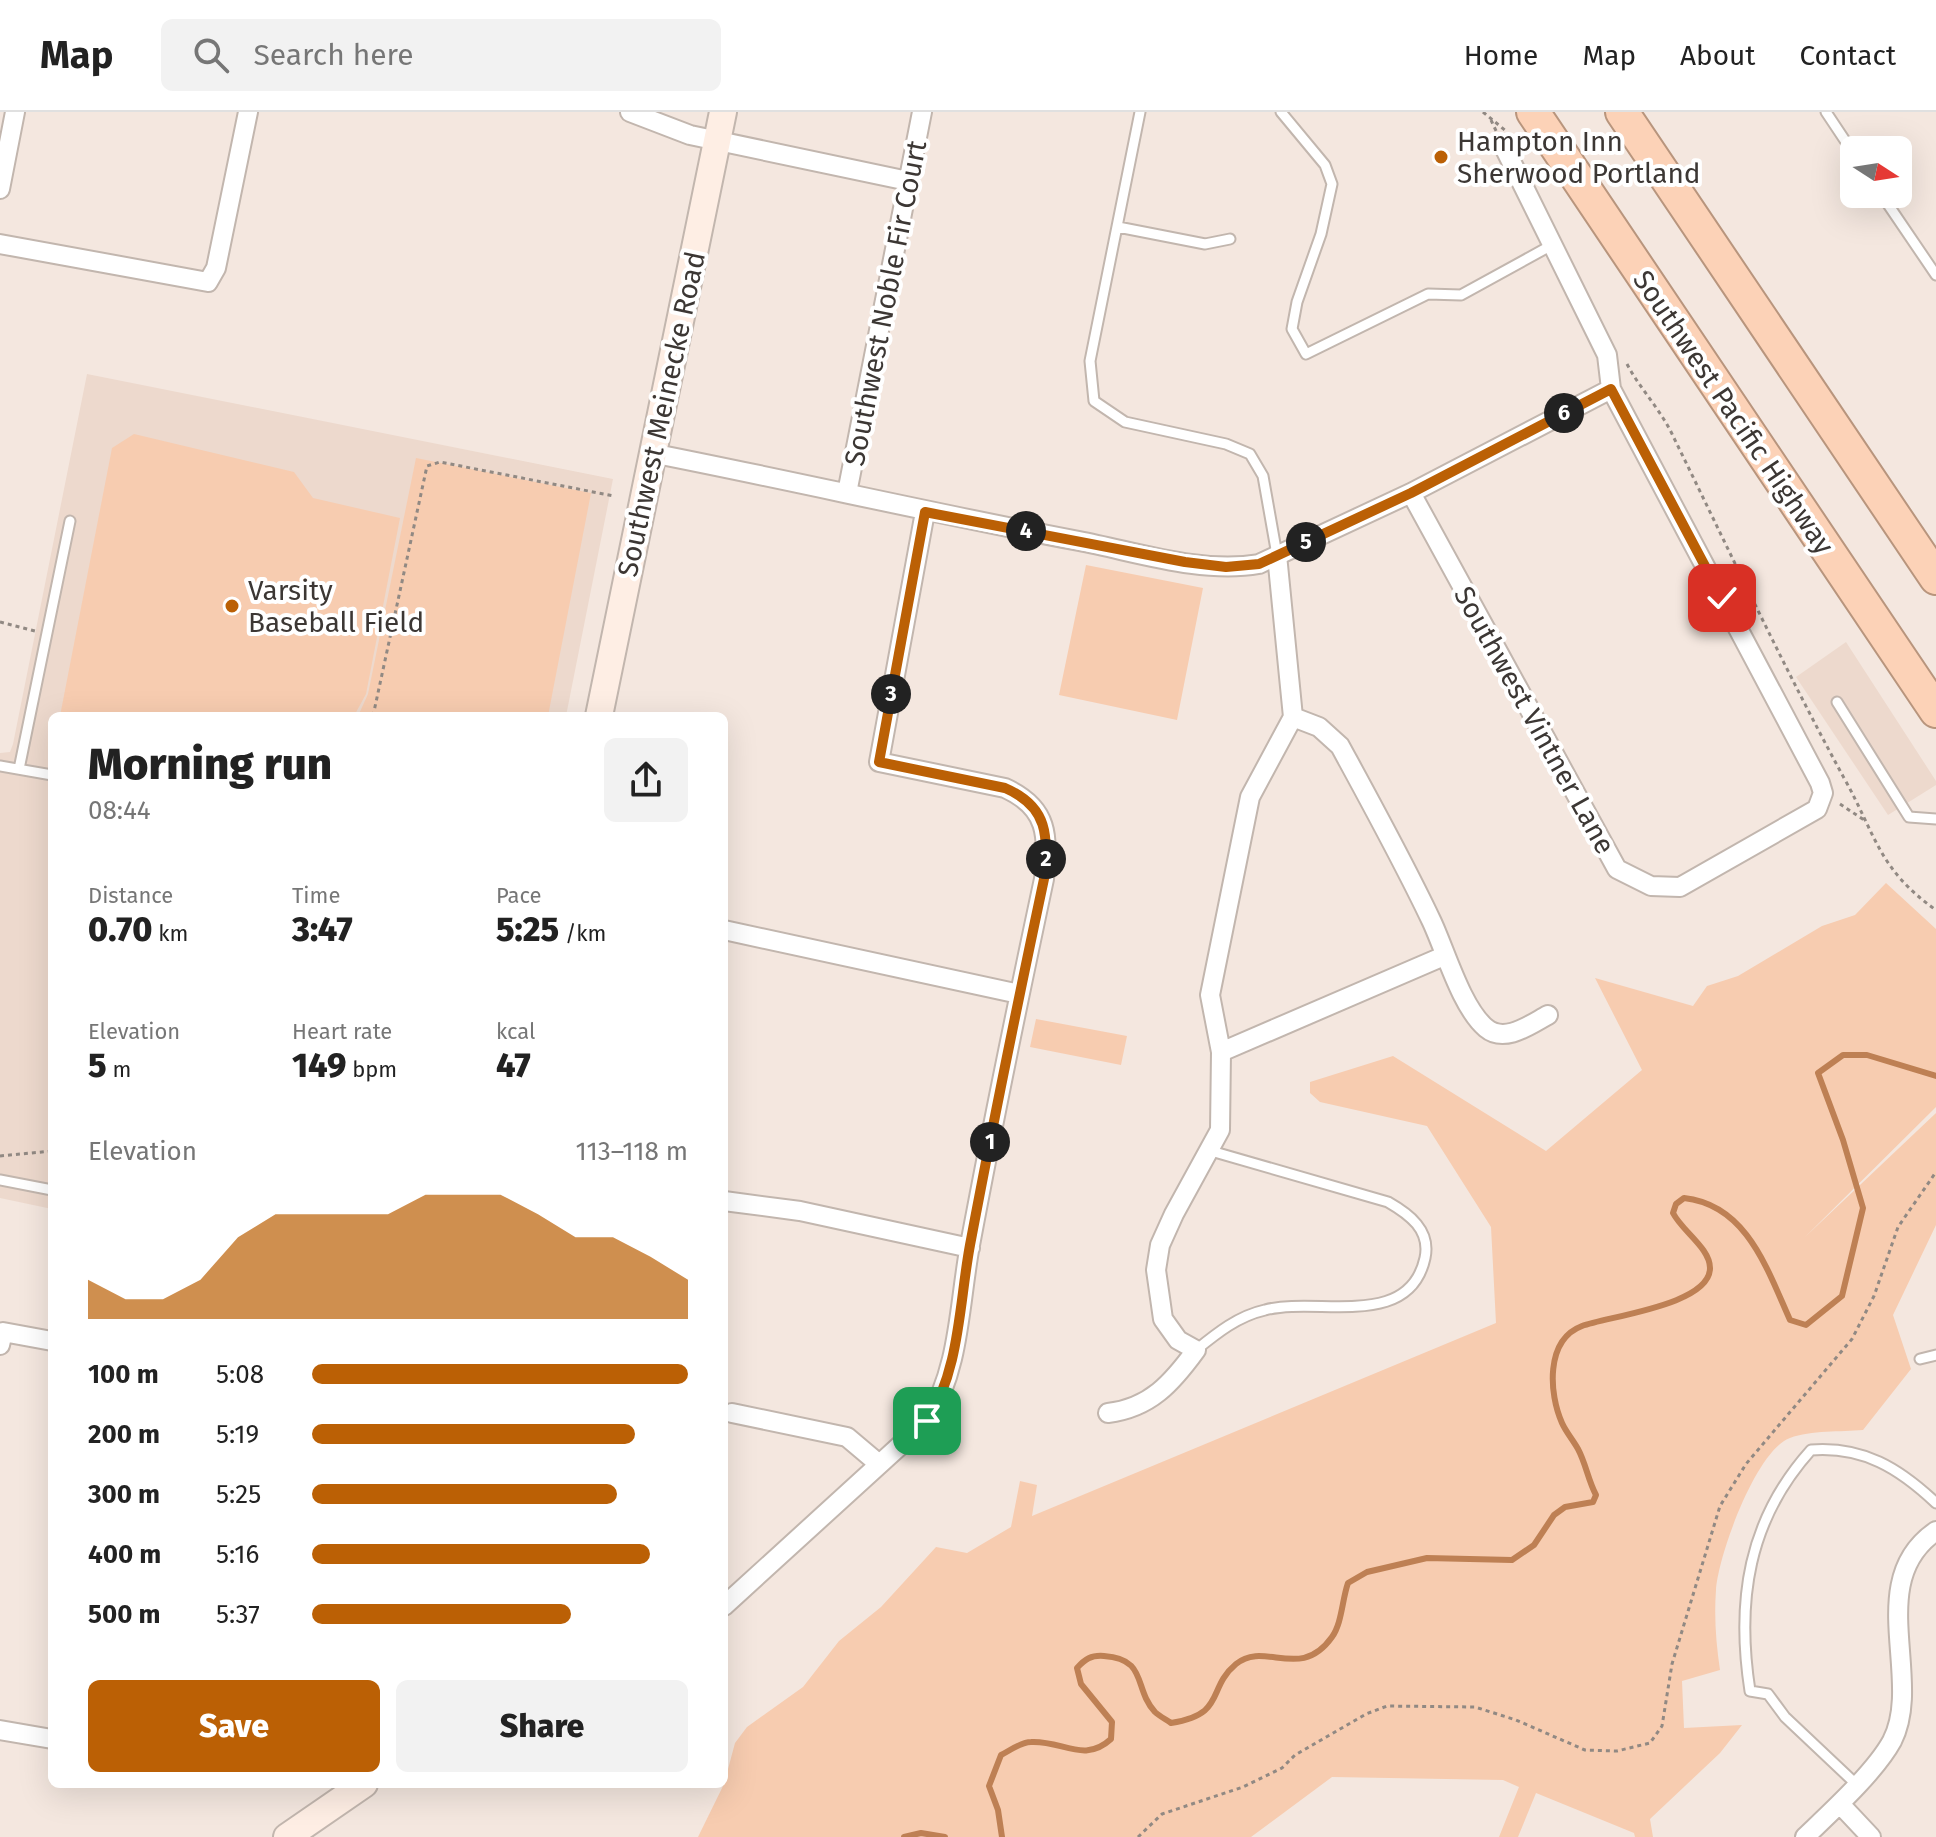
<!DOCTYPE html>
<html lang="en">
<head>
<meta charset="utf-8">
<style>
  :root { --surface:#fff; --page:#f2f2f2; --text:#222; --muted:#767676; --line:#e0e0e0; --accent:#bb6005 }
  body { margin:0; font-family:"Fira Sans",sans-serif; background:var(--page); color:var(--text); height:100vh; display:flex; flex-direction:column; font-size:30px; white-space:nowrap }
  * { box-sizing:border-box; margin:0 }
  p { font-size:26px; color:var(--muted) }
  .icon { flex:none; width:44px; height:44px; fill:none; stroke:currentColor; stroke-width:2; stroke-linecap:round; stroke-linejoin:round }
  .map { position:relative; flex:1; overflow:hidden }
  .side { position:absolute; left:48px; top:600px; width:680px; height:1076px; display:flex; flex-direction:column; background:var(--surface); border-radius:12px; box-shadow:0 8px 32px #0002 }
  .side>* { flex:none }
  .needle { width:52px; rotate:102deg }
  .fabs { position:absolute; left:1840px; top:24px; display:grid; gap:16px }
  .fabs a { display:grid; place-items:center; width:72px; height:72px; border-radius:12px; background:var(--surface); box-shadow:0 8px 32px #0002; font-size:40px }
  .pin { position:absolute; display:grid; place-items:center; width:68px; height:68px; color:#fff; margin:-34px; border-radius:16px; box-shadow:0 4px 12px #0006 }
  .km { position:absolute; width:40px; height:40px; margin:-20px; border-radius:50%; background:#222; color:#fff; font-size:22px; line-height:40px; text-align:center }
  .round { display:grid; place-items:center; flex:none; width:84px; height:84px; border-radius:12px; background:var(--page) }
  .head { display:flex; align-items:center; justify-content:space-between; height:136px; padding:0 40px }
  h1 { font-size:44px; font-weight:800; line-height:60px }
  .metrics { display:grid; grid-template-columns:repeat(3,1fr); gap:12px; height:136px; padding:8px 40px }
  .metrics div { display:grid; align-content:center }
  .metrics b { font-size:34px; font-weight:800 }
  .metrics small { font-size:22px; font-weight:400 }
  .metrics p { font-size:22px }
  .chart { height:224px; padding:16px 40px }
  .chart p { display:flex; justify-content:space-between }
  .chart svg { width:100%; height:144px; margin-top:8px; fill:var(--accent); opacity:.7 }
  .button { display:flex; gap:16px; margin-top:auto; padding:16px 40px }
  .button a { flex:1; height:92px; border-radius:12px; background:var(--accent); color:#fff; font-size:32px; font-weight:800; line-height:92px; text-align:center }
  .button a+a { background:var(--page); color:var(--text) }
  ul { padding:0 40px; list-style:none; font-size:26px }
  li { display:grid; grid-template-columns:128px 96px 1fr; align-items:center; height:60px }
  li i { height:20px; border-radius:10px; background:var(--accent) }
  header { display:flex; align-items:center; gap:48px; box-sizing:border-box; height:112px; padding:0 40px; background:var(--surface); border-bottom:2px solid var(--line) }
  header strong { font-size:38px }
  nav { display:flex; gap:44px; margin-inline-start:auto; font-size:28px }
  .search { width:560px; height:72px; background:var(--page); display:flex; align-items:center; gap:20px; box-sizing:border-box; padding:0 28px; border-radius:12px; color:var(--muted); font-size:30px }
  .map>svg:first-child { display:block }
  .built { fill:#edd9cd }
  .green { fill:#f7ccb0 }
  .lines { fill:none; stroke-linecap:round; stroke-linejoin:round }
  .stream { stroke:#be8054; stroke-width:6 }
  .service-casing { stroke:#c2b6ae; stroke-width:13 }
  .minor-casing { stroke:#c2b6ae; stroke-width:22 }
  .secondary-casing { stroke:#c2b6ae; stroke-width:30 }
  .trunk-casing { stroke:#b8957d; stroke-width:36 }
  .path { stroke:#918983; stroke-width:3; stroke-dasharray:4 4; stroke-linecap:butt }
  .service { stroke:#fff; stroke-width:9 }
  .minor { stroke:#fff; stroke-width:18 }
  .secondary { stroke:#feeee4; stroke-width:26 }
  .trunk { stroke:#fcd2b7; stroke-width:32 }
  .route-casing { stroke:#fff; stroke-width:16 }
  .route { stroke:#bb6005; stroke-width:10 }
  .poi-dot { fill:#bb6005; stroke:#fff; stroke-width:3 }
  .labels { text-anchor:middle; stroke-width:8; stroke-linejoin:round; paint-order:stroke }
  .poi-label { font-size:28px; fill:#3c3734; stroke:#fff; text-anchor:start }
  .street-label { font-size:28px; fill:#3c3734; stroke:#fff }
</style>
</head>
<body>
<header>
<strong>Map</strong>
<div class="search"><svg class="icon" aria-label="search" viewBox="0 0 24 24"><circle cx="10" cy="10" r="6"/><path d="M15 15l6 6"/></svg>Search here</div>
<nav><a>Home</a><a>Map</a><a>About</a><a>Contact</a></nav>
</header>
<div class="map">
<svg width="1936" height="1725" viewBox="0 0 1936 1725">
  <rect width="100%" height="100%" fill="#f4e7df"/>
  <!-- built -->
  <path class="built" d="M87 262 613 367 566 604H52V1097L0 1086V641L10 640 13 632Z
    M1846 530 1936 669V673L1888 703 1796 565Z"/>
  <!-- green -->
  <path class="green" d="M134 322 294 360 313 386 400 406 366 582 354 604H60L112 336Z
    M416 346 591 381 548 604H358L368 582Z
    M1086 453 1203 476 1177 608 1059 583Z
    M1886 771 1936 817V995L1804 1126 1936 1001V1113L1893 1203 1911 1257 1863 1318C1841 1320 1811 1318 1790 1326 1756 1338 1718 1444 1716 1478 1714 1505 1716 1531 1720 1558L1682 1569 1684 1616 1742 1613 1720 1641 1650 1707 1653 1725H1635L1634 1721 1536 1681 1518 1725H1499L1519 1675 1503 1668 1332 1665 1251 1725H698L724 1672 735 1631 747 1615 803 1575 839 1529 881 1495 936 1435 967 1441 1011 1415 1020 1369 1037 1373 1032 1404 1496 1211 1491 1115 1427 1014 1320 990 1310 981V970L1393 944 1546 1039 1642 958 1595 866 1693 894 1707 874 1738 864 1822 814 1855 803Z
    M1036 907 1127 924 1121 953 1030 935Z"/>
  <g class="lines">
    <!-- stream -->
    <path class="stream" d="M904 1725 921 1721 945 1725
      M1002 1725 998 1698 989 1674 1001 1643C1009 1639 1021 1630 1031 1630 1062 1628 1084 1652 1111 1627L1112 1610 1081 1572 1077 1556C1085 1547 1091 1543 1104 1544 1148 1547 1133 1576 1155 1600 1159 1604 1167 1608 1171 1611 1227 1602 1206 1577 1236 1552 1265 1528 1300 1570 1332 1525 1342 1511 1342 1488 1348 1471L1367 1460 1427 1446 1512 1448 1534 1433 1554 1403 1565 1395 1593 1390 1596 1383C1588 1368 1586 1352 1578 1337 1573 1328 1566 1320 1562 1311 1549 1282 1545 1228 1582 1214 1609 1204 1710 1193 1710 1156 1710 1136 1682 1119 1673 1101L1676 1092 1684 1086C1747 1093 1767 1157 1790 1208L1806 1213 1842 1184 1863 1096 1843 1028 1818 961 1843 943H1867L1936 964"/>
    <!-- service casing -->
    <g class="service-casing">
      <path id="service" d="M1140 0 1090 249 1094 289 1125 310 1226 332 1250 342 1263 364 1277 443
        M1281 0 1325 53 1332 72 1321 122 1297 190 1292 217 1306 242 1428 182 1461 183 1552 133
        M1826 0 1854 42
        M1881 82 1936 163
        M1118 115 1205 132 1230 127
        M1837 590 1909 705 1936 707
        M0 654 52 663
        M19 657 70 409
        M0 1068 52 1078
        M1196 1238C1217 1221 1238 1204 1265 1198 1317 1184 1409 1219 1425 1146 1431 1118 1409 1102 1388 1090L1211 1039
        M1920 1247 1936 1243
        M1856 1672 1785 1605 1768 1582 1750 1579C1736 1489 1748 1408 1811 1338 1863 1334 1899 1356 1936 1391"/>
    </g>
    <!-- minor casing -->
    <g class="minor-casing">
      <path id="minor" d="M630 0 690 23 908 69
        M0 77 15 0
        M0 132 208 170 216 156 248 0
        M651 341C794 369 936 402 1079 429 1137 440 1201 462 1259 452L1411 381 1611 277
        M847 381 922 0
        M1411 381 1617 757 1651 774 1680 775 1817 697 1823 681 1820 671 1611 277 1607 243 1505 37
        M1293 605 1319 615 1340 634C1371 691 1403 749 1431 808 1445 837 1461 895 1486 916 1505 932 1531 912 1548 903
        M724 818 1019 882
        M1221 940 1444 844
        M724 1089 800 1099 970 1136
        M0 1233 3 1220 52 1229
        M732 1301 847 1325 879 1352
        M1108 1301C1150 1296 1172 1271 1196 1238L1178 1228 1163 1207 1156 1158 1160 1133 1174 1102 1220 1018 1221 940 1210 883 1250 685 1293 605 1277 443
        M724 1494 927 1309C960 1257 959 1192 970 1133 993 1010 1018 889 1044 767 1048 724 1049 696 1005 676L879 650 925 400
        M0 1618 52 1627
        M1840 1692 1871 1725
        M1805 1725C1831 1700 1875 1660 1892 1629 1924 1567 1863 1469 1936 1419"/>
    </g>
    <!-- secondary casing -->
    <g class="secondary-casing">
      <path id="secondary" d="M599 604C639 402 682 201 723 0
        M287 1725 364 1672"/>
    </g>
    <!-- trunk casing -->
    <g class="trunk-casing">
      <path id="trunk" d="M1533 0 1936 599
        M1622 0 1936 466"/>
    </g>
    <!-- path -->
    <path class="path" d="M1483 0 1506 19
      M1491 8 1498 23
      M1627 252C1640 277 1661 298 1673 324 1729 438 1783 554 1844 666 1876 723 1878 757 1936 798
      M0 510 35 519
      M373 604 427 354 440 350 614 384
      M1840 692 1864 708
      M0 1044 52 1039
      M1138 1725 1162 1702 1243 1675 1282 1656 1295 1643 1366 1602 1387 1594 1475 1595 1516 1608 1585 1638 1617 1639 1650 1631 1662 1614 1672 1552 1720 1394 1746 1352 1852 1227 1874 1184 1898 1115 1936 1060"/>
    <!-- service -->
    <use href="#service" class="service"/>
    <!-- minor -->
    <use href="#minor" class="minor"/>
    <!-- secondary -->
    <use href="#secondary" class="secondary"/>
    <!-- trunk -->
    <use href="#trunk" class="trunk"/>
  </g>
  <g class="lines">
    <!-- route casing -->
    <g class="route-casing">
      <path id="route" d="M927 1309C960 1258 959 1192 970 1133 993 1011 1018 889 1044 767 1048 724 1049 695 1005 676L879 650 925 400 1185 450 1226 455 1259 452 1411 381 1611 277 1722 486"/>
    </g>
    <!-- route -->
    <use href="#route" class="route"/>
  </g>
  <!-- markers -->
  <g class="poi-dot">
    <circle cx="1441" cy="45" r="8"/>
    <circle cx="232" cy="494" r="8"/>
  </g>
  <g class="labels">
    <!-- poi labels -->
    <g class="poi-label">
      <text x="1457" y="39">Hampton Inn<tspan x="1457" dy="32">Sherwood Portland</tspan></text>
      <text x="248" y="488">Varsity<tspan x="248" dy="32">Baseball Field</tspan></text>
    </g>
    <!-- street labels -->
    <g class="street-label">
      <text transform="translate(885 191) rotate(-79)" y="10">Southwest Noble Fir Court</text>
      <text transform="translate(1734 300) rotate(56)" y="10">Southwest Pacific Highway</text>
      <text transform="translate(661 302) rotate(-78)" y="10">Southwest Meinecke Road</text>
      <text transform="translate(1535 608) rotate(61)" y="10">Southwest Vintner Lane</text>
    </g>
  </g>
</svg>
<div class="fabs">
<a><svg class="needle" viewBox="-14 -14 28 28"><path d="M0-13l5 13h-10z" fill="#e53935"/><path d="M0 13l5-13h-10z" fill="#767676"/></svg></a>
</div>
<div class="pin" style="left:927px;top:1309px;background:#1e9e55"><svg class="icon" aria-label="arrive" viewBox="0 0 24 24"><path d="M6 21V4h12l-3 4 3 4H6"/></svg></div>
<div class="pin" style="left:1722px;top:486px;background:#d93025"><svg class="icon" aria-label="check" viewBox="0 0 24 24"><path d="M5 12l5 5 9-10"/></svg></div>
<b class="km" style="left:990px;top:1030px">1</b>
<b class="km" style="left:1046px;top:747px">2</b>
<b class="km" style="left:891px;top:582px">3</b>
<b class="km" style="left:1026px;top:419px">4</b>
<b class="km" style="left:1306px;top:430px">5</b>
<b class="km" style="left:1564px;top:301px">6</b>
<section class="side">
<div class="head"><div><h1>Morning run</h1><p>08:44</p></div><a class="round"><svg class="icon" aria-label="share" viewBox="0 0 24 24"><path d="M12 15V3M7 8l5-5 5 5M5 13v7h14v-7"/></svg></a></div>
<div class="metrics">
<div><p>Distance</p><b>0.70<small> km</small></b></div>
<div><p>Time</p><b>3:47</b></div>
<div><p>Pace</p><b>5:25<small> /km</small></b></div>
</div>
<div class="metrics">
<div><p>Elevation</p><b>5<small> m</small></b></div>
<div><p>Heart rate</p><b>149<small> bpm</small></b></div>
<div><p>kcal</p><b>47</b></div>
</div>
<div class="chart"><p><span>Elevation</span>113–118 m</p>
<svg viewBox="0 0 160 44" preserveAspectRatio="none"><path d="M0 44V32L10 38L20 38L30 32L40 19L50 12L60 12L70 12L80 12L90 6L100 6L110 6L120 12L130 19L140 19L150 25L160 32V44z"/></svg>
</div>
<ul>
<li><b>100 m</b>5:08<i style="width:100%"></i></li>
<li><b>200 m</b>5:19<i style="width:86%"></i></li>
<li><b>300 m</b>5:25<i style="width:81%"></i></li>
<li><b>400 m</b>5:16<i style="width:90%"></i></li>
<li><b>500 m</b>5:37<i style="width:69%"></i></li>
</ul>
<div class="button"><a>Save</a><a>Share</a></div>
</section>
</div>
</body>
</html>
